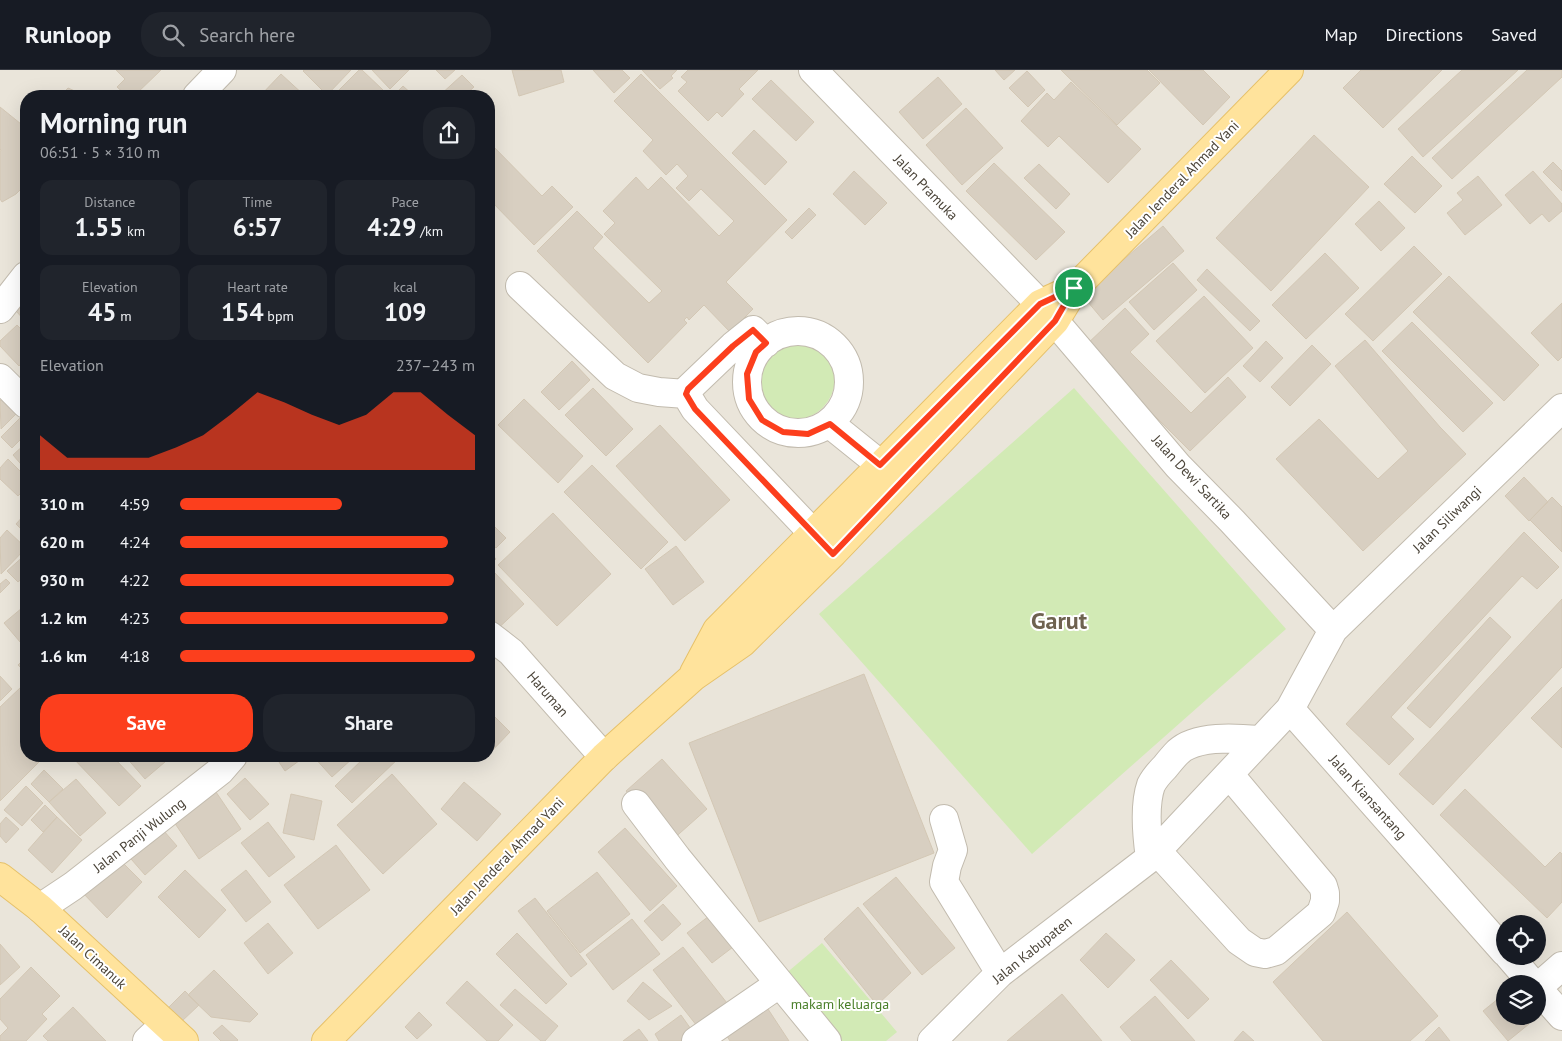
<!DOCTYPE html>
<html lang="en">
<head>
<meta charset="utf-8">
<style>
  :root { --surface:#171b24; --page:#20242c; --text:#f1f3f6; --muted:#9ea1a6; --line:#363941; --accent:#fc3f1d }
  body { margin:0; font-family:"PT Sans",sans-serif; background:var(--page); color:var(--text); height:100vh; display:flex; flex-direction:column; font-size:19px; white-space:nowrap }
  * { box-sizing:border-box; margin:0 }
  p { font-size:16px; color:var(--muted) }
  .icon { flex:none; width:28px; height:28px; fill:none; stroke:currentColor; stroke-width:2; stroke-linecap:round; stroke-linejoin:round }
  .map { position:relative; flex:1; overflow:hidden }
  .sheet { position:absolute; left:20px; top:20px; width:475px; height:672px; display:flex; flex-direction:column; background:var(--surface); border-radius:20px; box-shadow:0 5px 20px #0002 }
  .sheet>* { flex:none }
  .tools { position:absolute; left:1496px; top:845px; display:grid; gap:10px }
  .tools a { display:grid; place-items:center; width:50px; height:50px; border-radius:50%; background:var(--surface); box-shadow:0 5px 20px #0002; font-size:25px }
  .pin { position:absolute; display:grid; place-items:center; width:42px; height:42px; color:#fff; margin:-21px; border:2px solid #fff; border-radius:50%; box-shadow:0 1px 5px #0007 }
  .round { display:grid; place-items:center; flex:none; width:52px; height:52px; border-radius:20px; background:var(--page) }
  .overview { display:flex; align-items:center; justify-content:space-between; height:85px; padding:0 20px }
  h1 { font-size:28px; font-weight:600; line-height:38px }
  .figures { display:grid; grid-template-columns:repeat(3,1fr); gap:8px; height:85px; padding:5px 20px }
  .figures div { display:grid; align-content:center; border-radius:12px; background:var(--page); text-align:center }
  .figures b { font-size:25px; font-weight:600 }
  .figures small { font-size:14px; font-weight:400 }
  .figures p { font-size:14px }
  .chart { height:140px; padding:10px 20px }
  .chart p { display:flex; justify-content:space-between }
  .chart svg { width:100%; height:90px; margin-top:5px; fill:var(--accent); opacity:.7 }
  .cta { display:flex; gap:10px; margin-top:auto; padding:10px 20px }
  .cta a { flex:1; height:58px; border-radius:20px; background:var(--accent); color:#fff; font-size:20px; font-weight:600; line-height:58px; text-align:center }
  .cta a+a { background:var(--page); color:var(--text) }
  ul { padding:0 20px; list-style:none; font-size:16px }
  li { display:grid; grid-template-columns:80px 60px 1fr; align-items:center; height:38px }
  li i { height:12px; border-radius:6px; background:var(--accent) }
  header { display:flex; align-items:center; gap:30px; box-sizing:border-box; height:70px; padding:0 25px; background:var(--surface); border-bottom:1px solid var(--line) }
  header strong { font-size:24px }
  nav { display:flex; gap:28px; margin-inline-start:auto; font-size:18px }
  .search { width:350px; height:45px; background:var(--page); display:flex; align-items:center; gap:12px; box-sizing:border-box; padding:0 18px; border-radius:20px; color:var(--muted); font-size:19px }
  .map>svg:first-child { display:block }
  .residential { fill:#eae5da; fill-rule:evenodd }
  .green { fill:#d2eab5 }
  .building { fill:#d8cfc1; stroke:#d3c7b4 }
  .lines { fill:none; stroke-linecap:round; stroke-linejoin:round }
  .minor-casing { stroke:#c2bbae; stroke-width:30 }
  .major-casing { stroke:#e6c16a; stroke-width:30 }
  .minor { stroke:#fff; stroke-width:28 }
  .major { stroke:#ffe39c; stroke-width:28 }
  .route-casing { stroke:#fff; stroke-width:10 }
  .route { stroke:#fc3f1d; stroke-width:6 }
  .labels { text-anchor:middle; stroke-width:4; stroke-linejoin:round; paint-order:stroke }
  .street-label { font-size:14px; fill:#4b4439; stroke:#fff }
  .park-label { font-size:14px; fill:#4a7f2a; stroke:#fff }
  .town-label { font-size:24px; font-weight:bold; fill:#6e6250; stroke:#fff }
</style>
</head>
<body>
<header>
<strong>Runloop</strong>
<div class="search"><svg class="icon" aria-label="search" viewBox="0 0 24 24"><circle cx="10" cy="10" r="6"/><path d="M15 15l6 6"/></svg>Search here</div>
<nav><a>Map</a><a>Directions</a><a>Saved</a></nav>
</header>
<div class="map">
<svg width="1562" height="971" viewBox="0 0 1562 971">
  <rect width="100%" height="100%" fill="#f6f3ec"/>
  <!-- residential -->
  <path class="residential" d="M0 0H1562V971H0ZM26 26H489V686H26ZM1505 854H1538V886H1505ZM1505 914H1538V946H1505Z"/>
  <!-- green -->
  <path class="green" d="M751 308a42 42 0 1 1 84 0a42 42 0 1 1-84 0Z
    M1074 318 1286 559 1032 784 819 544Z
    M822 873 897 962 886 971H839L784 905Z"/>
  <!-- building -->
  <path class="building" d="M116 0H161L134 26H127L117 17 125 9Z
    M304 0H351L327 25 303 1Z
    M359 0H362L383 20 377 26H333Z
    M372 0H409L390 19Z
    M436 0H455L445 9Z
    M512 0H561L564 12 519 26Z
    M593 0H622L630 8 614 23Z
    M642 0H677L671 6 673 8 660 19Z
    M688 0H758L739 19 744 24 722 47 717 42 708 51 678 21 687 12 681 7Z
    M995 0H1015L1004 10Z
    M1061 0H1147L1160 13 1117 55Z
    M1149 0H1203L1230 27 1203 55Z
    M1361 0H1442L1383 58 1343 18Z
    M1462 0H1518L1423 87 1398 59Z
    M1527 0H1562V7L1452 109 1432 88Z
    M1027 1 1045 20 1028 37 1009 18Z
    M281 4 305 26H260Z
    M641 4 787 150 726 212 753 239 730 262 704 235 689 250 687 247 684 250 687 253 648 293 537 181 577 141 603 167 593 178 649 233 662 221 604 164 615 153 603 141 636 107 648 120 661 107 719 166 734 151 701 119 689 131 676 118 688 106 677 94 666 105 643 81 653 70 614 31Z
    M462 5 474 17 464 26H439Z
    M938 7 962 34 923 69 899 42Z
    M771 10 814 52 796 71 752 29Z
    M1071 12 1141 79 1108 113 1059 66 1048 77 1021 51 1047 23 1054 30Z
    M403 16 414 26H393Z
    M68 18 86 26H60Z
    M0 37 26 58V114L16 124 2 132 0 129V82L1 80 0 79Z
    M966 38 1003 78 962 115 926 75Z
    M754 60 787 92 765 115 732 83Z
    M1314 65 1369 117 1271 221 1216 168Z
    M489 72 542 126 552 116 573 137 534 175 489 129Z
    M1412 86 1442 116 1415 143 1384 114Z
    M1553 92 1562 101V121L1543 102Z
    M994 93 1065 162 1036 190 966 121Z
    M1039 94 1070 124 1056 139 1024 108Z
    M854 101 887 133 865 155 833 124Z
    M1533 101 1562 134V141L1549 152 1542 144 1530 154 1505 125Z
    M1478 106 1502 135 1465 165 1447 143 1463 130 1457 123Z
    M1379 131 1405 158 1381 181 1355 154Z
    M809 138 816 145 792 169 785 162Z
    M1163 156 1184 181 1103 250 1082 225Z
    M1414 176 1442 204 1373 271 1345 244Z
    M1325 183 1359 218 1306 269 1272 235Z
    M1173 193 1197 220 1154 260 1129 232Z
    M1207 199 1260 251 1250 261 1197 210Z
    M1449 206 1539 295 1504 331 1413 242Z
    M1204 226 1253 278 1205 323 1156 271Z
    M26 232V252L16 241Z
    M1562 233V287L1558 291 1531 263Z
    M1125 238 1149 264 1130 282 1191 343 1228 307 1246 327 1190 381 1085 276Z
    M1412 252 1493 333 1463 362 1382 281Z
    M17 255 26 264V289L19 296 0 276V271Z
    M1365 270 1440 357 1466 384 1363 481 1276 389 1319 349 1378 409 1408 381 1335 296Z
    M1266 271 1283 288 1260 312 1243 296Z
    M1312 275 1331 294 1290 336 1271 317Z
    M572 291 590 310 559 340 541 322Z
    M593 318 633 359 606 386 565 345Z
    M6 325 21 339 1 359 0 331Z
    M524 329 583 386 558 413 498 355Z
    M21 347 26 353V364L12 378 1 367Z
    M660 355 730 430 685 471 616 396Z
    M26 373V400L13 385Z
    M8 389 26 407V418L18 426 0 409V398Z
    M592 395 668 472 641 499 564 422Z
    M1524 407 1548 432 1529 451 1505 426Z
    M1552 427 1562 437V482L1530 450Z
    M553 443 611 504 557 556 498 495Z
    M25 444H26V464L16 454Z
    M492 454 506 468 496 478 489 472V457Z
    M7 460 26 478 1 504 0 468Z
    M1524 462 1559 497 1537 519 1522 506 1391 647 1414 669 1389 695 1346 654Z
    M676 476 704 512 673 535 645 499Z
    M489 481 496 489 489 496Z
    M26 484V505L18 512 7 501Z
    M495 503 524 534 492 564 489 561V508Z
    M6 509 10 513 0 523V514Z
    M1562 529V597L1433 735 1399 704Z
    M22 538 26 543V579L4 553Z
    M1490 547 1511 567 1430 658 1407 638Z
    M26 587V603L18 595Z
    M864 604 934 783 759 852 689 673Z
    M0 606 12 619 0 631Z
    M21 617 26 622V686H45L0 731V637Z
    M1562 617V678L1531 648Z
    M489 641 510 662 489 684Z
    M71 686H112L141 716 119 736Z
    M125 686H172L145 709Z
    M275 686H302L303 688 285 701Z
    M313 686H351L353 688 332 707Z
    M366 686H401L352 733 335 716Z
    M662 689 707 739 671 771 626 721Z
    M44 700 63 719 49 732 31 714Z
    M392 704 437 754 383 804 337 755Z
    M245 708 269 734 250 750 227 724Z
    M76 709 106 743 80 766 49 732Z
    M464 712 501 744 477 771 441 739Z
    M26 716 43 733 22 756 4 740Z
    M1465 719 1545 797 1560 782 1562 784V832L1547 848 1440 745Z
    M216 722 241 759 199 789 174 752Z
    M291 724 322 731 314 770 283 763Z
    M45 735 57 747 43 762 31 750Z
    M6 747 19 759 6 773 0 766V754Z
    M57 747 82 770 52 803 28 780Z
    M268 752 295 787 269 807 241 773Z
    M157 753 177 776 145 805 125 782Z
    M625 758 677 816 650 841 598 782Z
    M336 775 370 820 318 859 284 815Z
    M116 786 142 812 107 848 81 821Z
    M185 800 226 840 199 868 158 827Z
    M246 800 271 832 246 852 221 820Z
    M597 802 630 844 580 883 547 841Z
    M896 807 955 878 922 905 863 834Z
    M535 828 587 894 571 907 518 841Z
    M663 834 681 854 662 871 644 851Z
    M858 837 911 903 877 935 824 869Z
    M1347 842 1438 946 1410 971H1323L1273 912Z
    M709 846 733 877 712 893 687 863Z
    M632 849 660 884 613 920 586 885Z
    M268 853 293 883 268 904 244 873Z
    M517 863 567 914 546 934 496 884Z
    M1106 863 1135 890 1108 918 1080 890Z
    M0 874 20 897 0 915Z
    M683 877 727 933 697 956 653 900Z
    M1171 890 1209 929 1188 949 1150 910Z
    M31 897 60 926 42 944 47 949 26 971H0V966L8 958 0 949V929Z
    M214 900 258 944 250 952 211 947 188 925Z
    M467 911 513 955 498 971H487L446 933Z
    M643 912 672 936 649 950 627 931Z
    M515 919 558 956 545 971H541L500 935Z
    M185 921 199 935 181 952 168 938Z
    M1062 924 1102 971H1007Z
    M1504 924 1505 946H1522L1529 954 1508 971 1483 941Z
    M1155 926 1195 971H1132L1120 957Z
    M766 936 789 971H730L725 963Z
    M73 937 98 963 106 971H48L43 966Z
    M419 942 432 955 417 969 405 957Z
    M681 945 693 962 680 971H659L655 964Z
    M222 955 238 970 237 971H221L213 963Z
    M1439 957 1450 971H1425Z
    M639 959 648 971H623Z
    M1243 961 1254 971H1234Z"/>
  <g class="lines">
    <!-- minor casing -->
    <g class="minor-casing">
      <path id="minor" d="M813 0 1040 234 1178 396 1232 451 1333 560
        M197 26 222 0
        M520 216 615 306 638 318 659 322 686 324
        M0 239 26 206
        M747 312a51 51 0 1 1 102 0a51 51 0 1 1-102 0Z
        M766 273 753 260 733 276 688 319 686 324 695 339 830 481
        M0 308 26 334
        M830 354 881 395
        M489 565 511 582 604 687
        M1290 639 1505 882
        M636 734 677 788 827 971
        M944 749 953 780 947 796 944 812 1000 903
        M1156 780 1239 871 1255 882 1265 884 1276 881 1321 843 1325 831V823L1323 816 1229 704
        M1150 788C1147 767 1144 735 1151 715 1154 709 1160 702 1165 697 1169 692 1173 687 1178 682 1196 665 1236 668 1259 670
        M40 838 73 816 220 701 233 686
        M1509 886 1533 914
        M1538 917 1562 896
        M1538 919 1562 946
        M147 971 165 954
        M696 971 779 914
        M932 971 1000 903 1150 788 1290 639 1333 560 1562 338"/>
    </g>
    <!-- major casing -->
    <g class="major-casing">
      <path id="major" d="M694 603 717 560 881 395 1040 234 1075 218
        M0 807 40 838 184 971
        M326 971 604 687 693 607 742 573 833 483 1055 251 1075 218 1289 0"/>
    </g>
    <!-- minor -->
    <use href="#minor" class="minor"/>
    <!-- major -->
    <use href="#major" class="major"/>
  </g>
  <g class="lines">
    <!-- route casing -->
    <g class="route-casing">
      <path id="route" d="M1074 218 1055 251 833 484 695 339 686 324 688 319 733 276 753 260 766 273 756 282 747 304 749 329 762 350 783 362 808 364 830 354 880 395 1040 234Z"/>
    </g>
    <!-- route -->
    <use href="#route" class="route"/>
  </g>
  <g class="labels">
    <!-- street labels -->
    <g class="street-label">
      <text transform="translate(1182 109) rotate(-46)" y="5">Jalan Jenderal Ahmad Yani</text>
      <text transform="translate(926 117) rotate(46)" y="5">Jalan Pramuka</text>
      <text transform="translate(1192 407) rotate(47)" y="5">Jalan Dewi Sartika</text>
      <text transform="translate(1447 449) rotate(-44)" y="5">Jalan Siliwangi</text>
      <text transform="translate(548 624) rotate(49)" y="5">Haruman</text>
      <text transform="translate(1368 727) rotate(48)" y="5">Jalan Kiansantang</text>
      <text transform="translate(139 765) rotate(-38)" y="5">Jalan Panji Wulung</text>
      <text transform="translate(507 786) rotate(-46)" y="5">Jalan Jenderal Ahmad Yani</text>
      <text transform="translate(1032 880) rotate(-39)" y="5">Jalan Kabupaten</text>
      <text transform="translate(93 887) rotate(43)" y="5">Jalan Cimanuk</text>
    </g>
    <!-- park labels -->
    <g class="park-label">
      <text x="840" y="939">makam keluarga</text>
    </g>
    <!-- town labels -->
    <g class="town-label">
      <text x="1059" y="559">Garut</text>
    </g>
  </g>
</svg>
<div class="tools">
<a><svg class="icon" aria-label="locate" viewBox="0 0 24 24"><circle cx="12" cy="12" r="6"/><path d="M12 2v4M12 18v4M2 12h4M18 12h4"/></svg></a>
<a><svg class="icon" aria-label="layers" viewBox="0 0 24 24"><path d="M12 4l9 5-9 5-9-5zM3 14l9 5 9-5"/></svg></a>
</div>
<div class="pin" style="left:1074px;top:218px;background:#1e9e55"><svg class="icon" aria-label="arrive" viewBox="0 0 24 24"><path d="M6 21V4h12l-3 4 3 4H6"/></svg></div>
<section class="sheet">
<div class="overview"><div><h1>Morning run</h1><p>06:51 · 5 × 310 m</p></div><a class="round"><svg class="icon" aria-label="share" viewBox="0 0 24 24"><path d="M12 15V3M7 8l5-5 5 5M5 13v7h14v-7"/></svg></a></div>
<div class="figures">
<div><p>Distance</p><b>1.55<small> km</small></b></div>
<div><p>Time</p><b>6:57</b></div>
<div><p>Pace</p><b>4:29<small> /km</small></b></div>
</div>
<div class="figures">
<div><p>Elevation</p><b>45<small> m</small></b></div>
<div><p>Heart rate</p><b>154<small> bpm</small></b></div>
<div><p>kcal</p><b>109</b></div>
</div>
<div class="chart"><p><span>Elevation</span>237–243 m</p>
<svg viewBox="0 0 160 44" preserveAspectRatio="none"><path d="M0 44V27L10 38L20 38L30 38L40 38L50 33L60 27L70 17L80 6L90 11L100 17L110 22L120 17L130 6L140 6L150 17L160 27V44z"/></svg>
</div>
<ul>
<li><b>310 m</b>4:59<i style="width:55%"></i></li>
<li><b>620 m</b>4:24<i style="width:91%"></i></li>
<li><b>930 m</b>4:22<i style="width:93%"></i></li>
<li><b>1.2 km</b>4:23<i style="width:91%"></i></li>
<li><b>1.6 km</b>4:18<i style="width:100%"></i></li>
</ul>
<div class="cta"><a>Save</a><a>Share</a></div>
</section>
</div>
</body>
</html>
